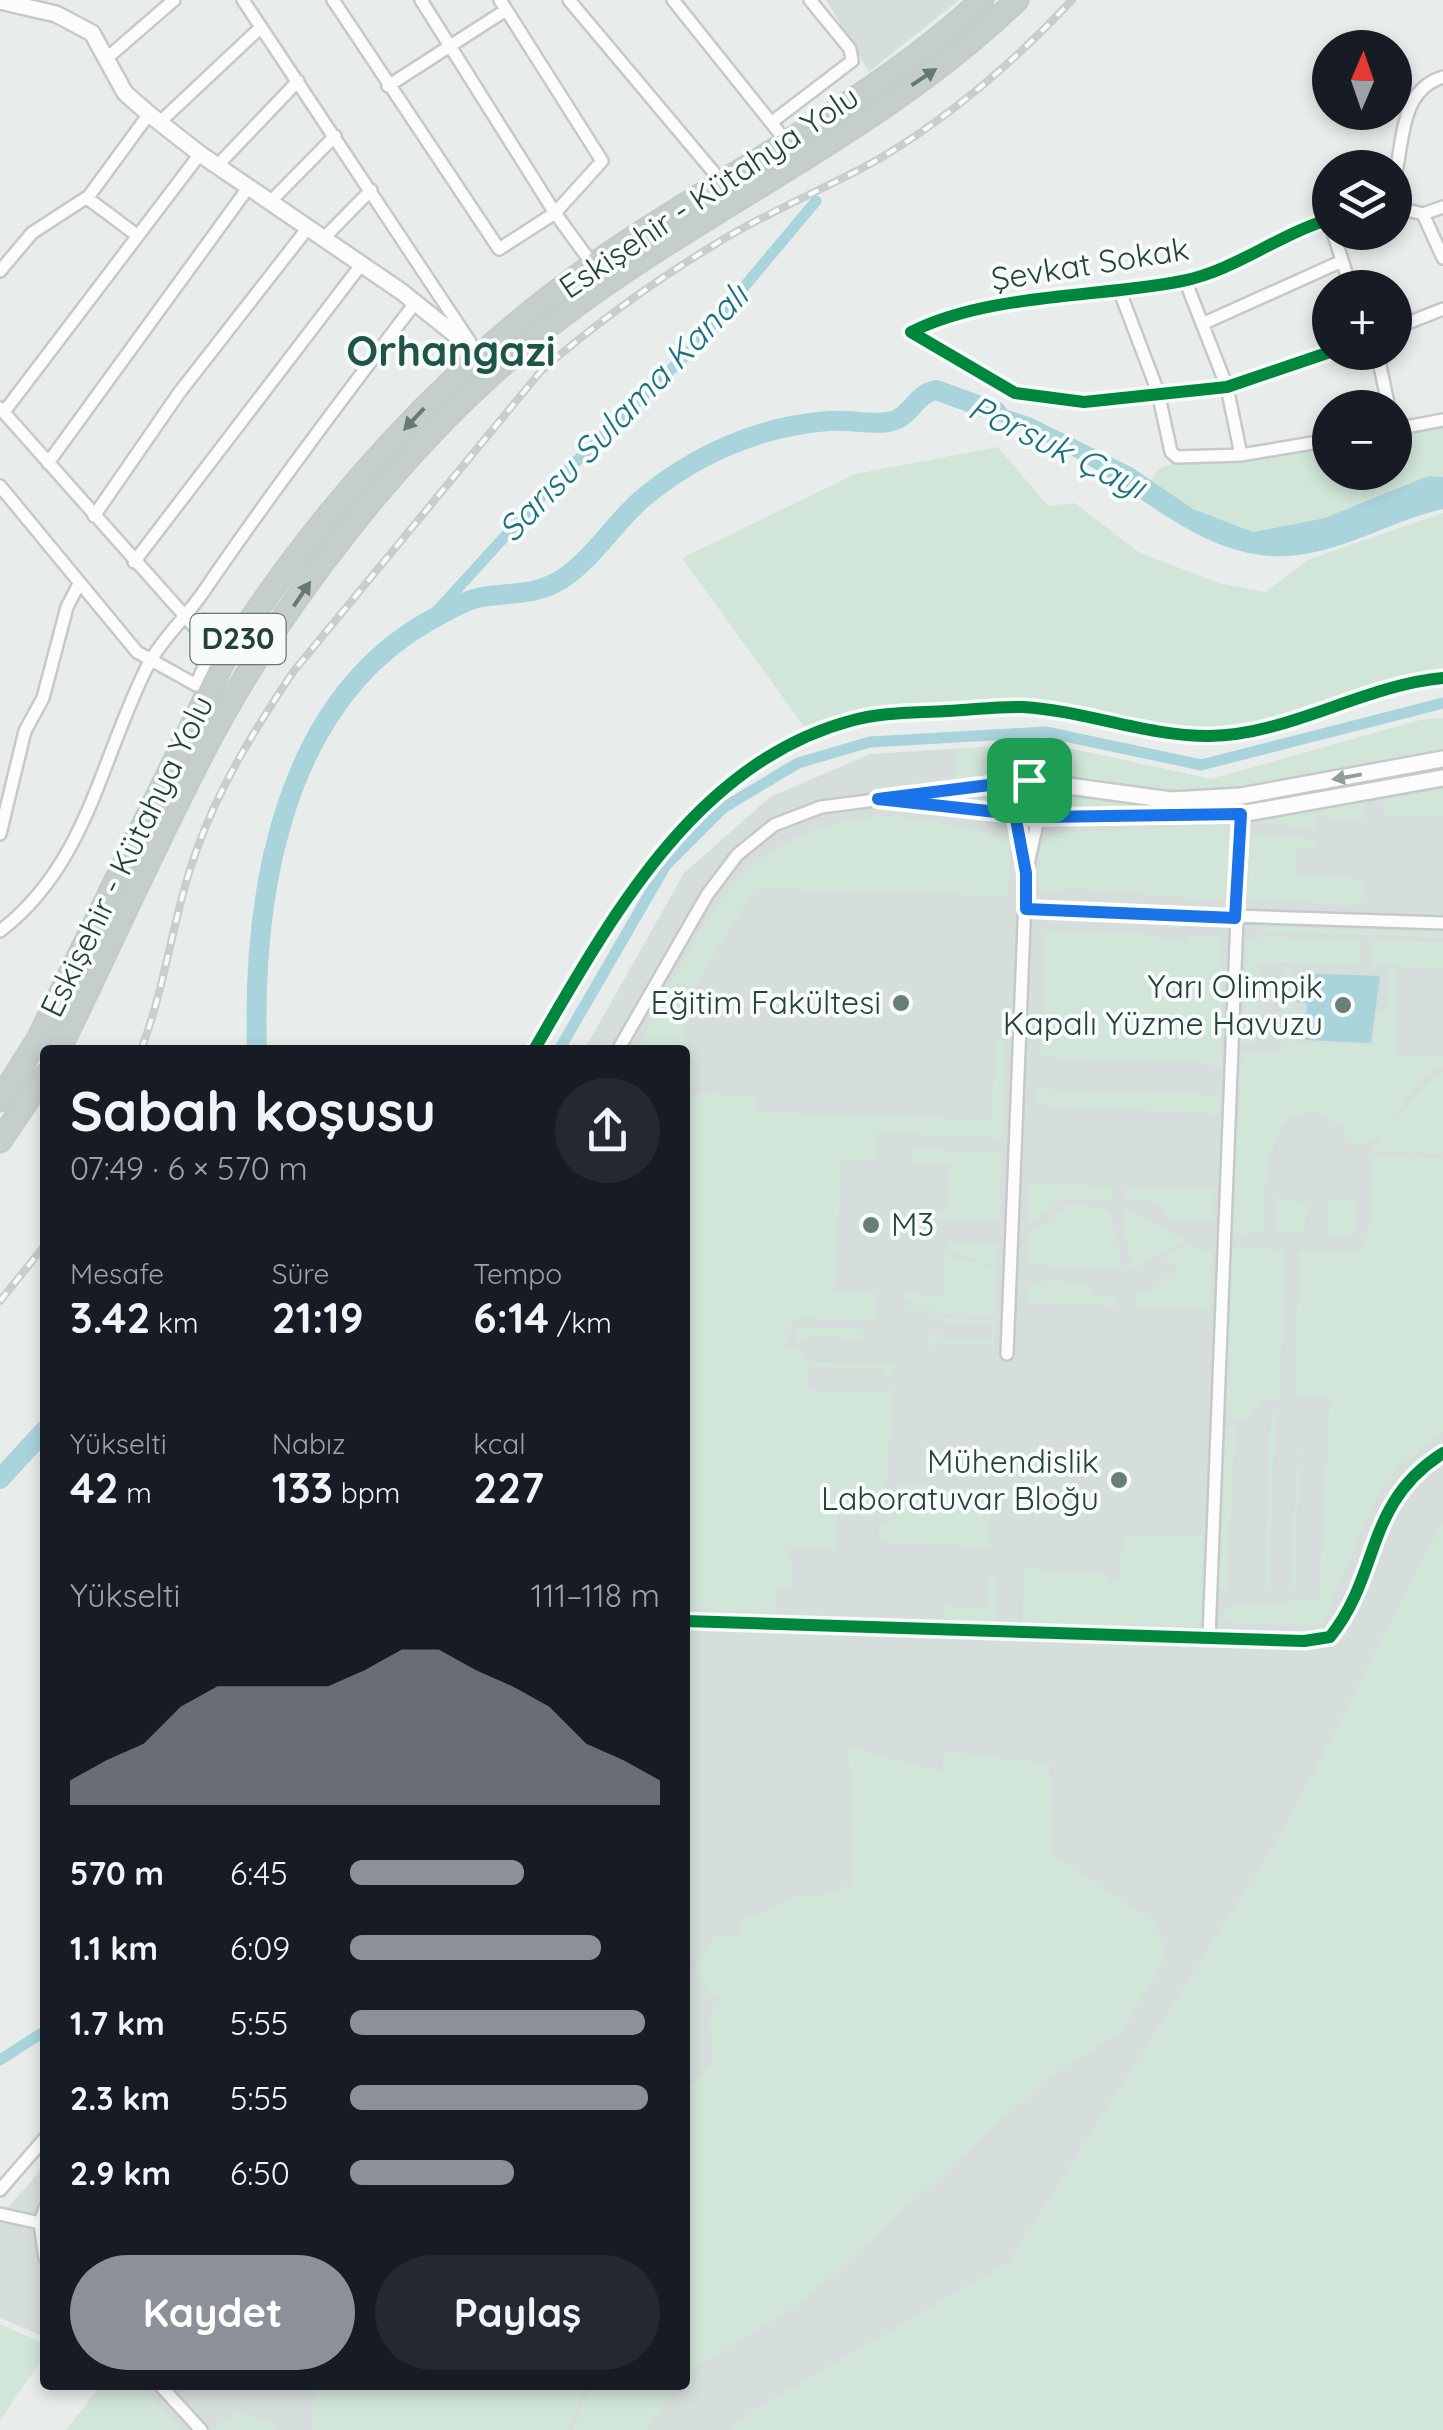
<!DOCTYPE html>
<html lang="tr">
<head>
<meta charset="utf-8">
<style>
  :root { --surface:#171b24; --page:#242831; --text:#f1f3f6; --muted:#9ea1a6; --accent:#8c9099 }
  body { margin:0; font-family:Quicksand,sans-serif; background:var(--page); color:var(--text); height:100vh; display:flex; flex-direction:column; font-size:38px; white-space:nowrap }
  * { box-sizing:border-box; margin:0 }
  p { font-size:32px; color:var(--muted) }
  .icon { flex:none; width:55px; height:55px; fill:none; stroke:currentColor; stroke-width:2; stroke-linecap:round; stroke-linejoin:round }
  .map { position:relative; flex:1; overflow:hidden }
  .sheet { position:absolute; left:40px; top:1045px; width:650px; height:1345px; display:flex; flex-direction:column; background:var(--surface); border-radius:10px; box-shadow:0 5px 15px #0003 }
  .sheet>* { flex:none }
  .needle { width:65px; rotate:2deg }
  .fabs { position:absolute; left:1312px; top:30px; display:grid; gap:20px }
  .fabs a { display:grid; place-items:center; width:100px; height:100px; border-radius:50%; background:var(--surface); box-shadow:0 5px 15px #0003; font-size:50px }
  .pin { position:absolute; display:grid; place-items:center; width:85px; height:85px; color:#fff; margin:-42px; border-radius:20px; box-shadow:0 5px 15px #0006 }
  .round { display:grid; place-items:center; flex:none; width:105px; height:105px; border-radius:52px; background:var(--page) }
  .headline { display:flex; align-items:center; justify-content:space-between; height:170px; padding:0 30px }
  h1 { font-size:55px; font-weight:800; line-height:75px }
  .figures { display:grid; grid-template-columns:repeat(3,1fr); gap:15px; height:170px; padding:10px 30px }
  .figures div { display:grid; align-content:center }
  .figures b { font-size:42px; font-weight:800 }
  .figures small { font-size:28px; font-weight:400 }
  .figures p { font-size:28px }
  .chart { height:280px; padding:20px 30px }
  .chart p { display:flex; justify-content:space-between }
  .chart svg { width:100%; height:180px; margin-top:10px; fill:var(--accent); opacity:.7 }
  .action { display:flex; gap:20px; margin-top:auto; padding:20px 30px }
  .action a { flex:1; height:115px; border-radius:60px; background:var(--accent); color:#fff; font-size:40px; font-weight:800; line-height:115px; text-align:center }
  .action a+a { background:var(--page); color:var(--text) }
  ul { padding:0 30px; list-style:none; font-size:32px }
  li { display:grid; grid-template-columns:160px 120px 1fr; align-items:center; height:75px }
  li i { height:25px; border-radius:12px; background:var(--accent) }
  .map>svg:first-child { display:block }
  .built { fill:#d6dedb }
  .green { fill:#d1e6d8 }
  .water { fill:#a9d4db }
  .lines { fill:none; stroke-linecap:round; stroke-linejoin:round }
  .canal { stroke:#a9d4db; stroke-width:11 }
  .river { stroke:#a9d4db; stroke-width:20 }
  .minor-casing { stroke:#c5cac8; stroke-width:16 }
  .tertiary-casing { stroke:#c5cac8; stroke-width:20 }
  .trunk-casing { stroke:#c3ccc9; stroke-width:25 }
  .minor { stroke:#fcfcfc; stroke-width:11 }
  .tertiary { stroke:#fcfcfc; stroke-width:15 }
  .trunk { stroke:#c6cecc; stroke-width:20 }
  .rail-casing { stroke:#c9cdcc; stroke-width:8 }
  .rail { stroke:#f7fbf9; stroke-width:4; stroke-dasharray:11; stroke-linecap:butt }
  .cycleway-casing { stroke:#f7fbf9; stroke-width:19 }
  .cycleway { stroke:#00873e; stroke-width:12 }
  .oneway { fill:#657a74 }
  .oneway2 { fill:#909f9b }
  .route-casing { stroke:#fff; stroke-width:20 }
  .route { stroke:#1a73e8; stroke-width:12 }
  .poi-dot { fill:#697e78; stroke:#f7fbf9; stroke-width:4 }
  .labels { text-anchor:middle; stroke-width:8; stroke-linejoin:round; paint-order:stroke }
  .shield { fill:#f7fbf9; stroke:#637a73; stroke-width:2.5 }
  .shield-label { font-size:30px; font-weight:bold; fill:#24423a }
  .street-label { font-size:32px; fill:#24423a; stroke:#f7fbf9 }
  .poi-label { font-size:32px; fill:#24423a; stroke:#f7fbf9; text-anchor:end }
  .water-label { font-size:35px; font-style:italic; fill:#1c6f80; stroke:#f7fbf9 }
  .district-label { font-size:42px; font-weight:bold; fill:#1f5548; stroke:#f7fbf9 }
</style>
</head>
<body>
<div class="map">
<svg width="1443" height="2430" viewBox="0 0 1443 2430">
  <rect width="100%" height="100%" fill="#e8edeb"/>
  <!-- built -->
  <path class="built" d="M826 0H959L869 72Z
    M1443 718V1523L1283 1833 1010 2262 751 2413 732 2430H152L100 2385H685V1050H584L684 873 770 797 870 754 1044 743 1211 779 1421 720Z
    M45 2165V2337L0 2318V2217Z"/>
  <!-- green -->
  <path class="green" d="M1443 427V477H1428L1325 518 1253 532 1193 509 1150 483 1157 470 1176 461 1242 463 1330 448V472H1395V437Z
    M998 447 1048 506 1074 503 1140 553 1219 583 1265 592 1310 559 1443 513V671C1360 678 1282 728 1198 730 1151 730 1102 711 1055 705 983 696 875 708 805 728L682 558 855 474Z
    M1443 718V752L1225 789H1154L1022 770 956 782 955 749 1044 743 1211 779 1421 720Z
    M1443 768 1241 806 1057 812 1058 795 1169 807 1241 802Z
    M1443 786V816L1383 815 1384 797Z
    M1363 802V819L1316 817 1315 830 1254 821Z
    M880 816 921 819 1010 839 1009 896 755 888 689 995 684 1050H637C701 932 728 832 880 816Z
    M1220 825 1229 834 1224 901 1074 888 1043 892 1038 886 1041 847 1052 833Z
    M1250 833 1315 840V848H1297L1296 876 1363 879 1362 898 1357 905 1249 899Z
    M1262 927 1443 931V937L1262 932Z
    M1046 931 1160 935 1161 941H1187L1188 935 1222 937 1221 1070 1214 1069 1213 1063 1041 1057Z
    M1260 937 1361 939 1360 965 1258 962 1255 1044H1242L1246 944Z
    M1372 941 1443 942V969L1371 965Z
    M1285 967H1293L1297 1042 1373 1045 1375 1011 1387 1012 1389 969H1397L1396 1056 1443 1057V1065C1437 1069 1427 1073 1422 1079 1402 1098 1389 1147 1353 1145 1332 1098 1277 1104 1273 1152L1267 1153 1263 1233 1232 1234 1242 1053 1281 1054Z
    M995 1041H1005L1003 1138 879 1133 877 1155 882 1161 841 1160 835 1292 875 1294 874 1320 799 1318 784 1331 787 1346 804 1354V1362L892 1364 895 1359 894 1376 886 1375V1369L807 1367V1390L890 1393 893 1387 885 1503 871 1517 837 1515 835 1549 789 1547 793 1588H776L775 1613 685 1609V1094L755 1095V1112L992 1120Z
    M1443 1072V1153L1371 1151C1385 1131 1424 1084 1443 1072Z
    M1037 1089 1220 1095 1219 1114 1037 1105Z
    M913 1149 1001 1153 999 1221 911 1218 912 1209 947 1210 950 1165 912 1163Z
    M1372 1156 1443 1158V1432L1398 1467 1378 1494 1323 1621 1314 1625 1220 1622 1226 1607 1319 1599 1330 1402 1329 1396 1295 1395 1299 1251 1359 1250 1369 1235Z
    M1030 1184 1114 1186 1113 1200 1061 1199 1029 1226Z
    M1126 1187 1214 1189 1213 1221 1171 1219 1156 1201 1126 1200Z
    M1277 1198 1306 1203 1305 1231H1277Z
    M1329 1200 1355 1201 1354 1229 1349 1236 1328 1234Z
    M1068 1205 1101 1207 1109 1213 1123 1268 1029 1265V1235Z
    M1124 1209 1186 1239 1130 1270C1132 1249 1122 1231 1124 1209Z
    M947 1242 997 1244V1263H981L947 1249Z
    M1186 1245 1213 1253 1211 1309 1135 1307 1136 1292H1150L1177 1269 1165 1257Z
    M1231 1248 1284 1250 1280 1400H1261L1246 1419H1226L1230 1282 1235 1277 1231 1274Z
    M945 1255 996 1268 995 1316 940 1314 905 1300V1294L944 1295Z
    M1045 1281 1084 1282 1098 1297H1117V1306L1028 1303V1286Z
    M906 1304 926 1308 940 1318 995 1320 994 1351 991 1345 933 1343 929 1349 927 1340 936 1332 939 1339 991 1341 992 1324 939 1321 928 1311 905 1309Z
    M800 1327 863 1329V1339L809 1336 800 1343 794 1333Z
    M1271 1413H1275L1269 1587H1265Z
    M1299 1413 1296 1586H1291Z
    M1226 1426H1235L1227 1589H1218Z
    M898 1485 991 1490 989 1547 878 1542 879 1524 896 1519Z
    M1443 1522V2430H732L751 2413 1010 2262 1283 1833Z
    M1123 1536H1204L1201 1621 1194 1627 1022 1623 1024 1568 1108 1575 1109 1581H1119Z
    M989 1579H996L995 1623 945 1621V1606L988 1608Z
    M849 1747 942 1772 944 1751 1049 1764 1053 1855 1156 1924 1166 1957 1121 2031 1044 2081 806 2299 685 2375V2091L713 2065 710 2015 723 2001 707 1992 695 1965 714 1937 741 1936 739 1921 804 1894 820 1897 852 1884Z
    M0 2324 45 2344V2355L0 2420Z
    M101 2385H140L180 2430H66Z
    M314 2385H586L567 2430H313Z
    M591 2385H678L645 2430H572Z
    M237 2412 274 2424 279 2430H212Z"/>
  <!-- water -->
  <path class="water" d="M963 401 994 405 1032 418 1133 468 1193 509 1253 532 1325 518 1428 476 1443 477V509C1394 520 1348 549 1298 555 1220 565 1162 511 1100 472 1056 445 1012 424 962 408Z
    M1299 973 1380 976 1371 1043 1305 1040 1307 1003 1297 1002Z"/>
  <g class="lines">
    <!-- canal -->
    <path class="canal" d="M426 623 550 487 692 349 816 201
      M559 1050 666 865 723 808 798 763 870 742 1046 732 1201 765 1443 703
      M0 2060 45 2031"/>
    <!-- river -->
    <path class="river" d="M257 1050C252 896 282 705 427 622 444 613 464 600 482 597 512 592 535 596 562 579 593 559 614 523 642 499 694 455 760 426 828 421 848 419 869 425 888 422 911 419 914 394 936 390L997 412
      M0 1479 45 1430"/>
    <!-- minor casing -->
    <g class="minor-casing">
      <path id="minor" d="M243 0 470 342
        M333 0 499 249 555 213 421 0
        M500 0 602 161 555 213 593 265
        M569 0 721 181
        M673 0 785 140
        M107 58 174 0
        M388 86 506 10
        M160 122 261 27
        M772 122 852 61 850 49 810 0
        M217 166 298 81
        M1395 176C1404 140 1400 90 1443 77
        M87 198 138 236
        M269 203 335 136
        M1395 207 1423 214 1443 258
        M1423 214 1443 207
        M1330 219C1277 235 1236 270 1182 281 1096 298 989 293 911 332L1015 393 1084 402 1227 387 1330 352
        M1333 232 1351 288
        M323 239 371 190
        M0 271 32 233 89 196 149 114
        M1185 280 1227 387 1241 455
        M1120 292 1158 392 1171 452 1177 457 1241 455 1330 440
        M1202 324 1340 262
        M1395 328 1443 309
        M1377 352 1389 408
        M0 408 224 660
        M4 412 200 154
        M1395 429 1443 420
        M48 463 248 188
        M0 486 137 652 196 685 213 646
        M94 516 179 393 307 229
        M134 562 361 265
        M1010 801a20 20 0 1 1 40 0a20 20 0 1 1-40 0Z
        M897 802 1015 814
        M0 834 25 731 43 698 67 607 79 584
        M1028 864 1038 819
        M1025 909 1443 923
        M0 931C88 864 101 756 149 663 163 638 188 615 204 591 271 493 343 398 415 303
        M534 1050C609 921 694 763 850 721 881 712 915 713 947 711 972 710 998 706 1023 707 1086 711 1145 736 1209 736 1289 735 1364 685 1443 678
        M618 1050 707 895 737 855 774 825 821 807 1024 781
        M1007 1354 1026 873 1019 818
        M685 1621 1304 1641 1330 1637C1381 1574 1364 1503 1443 1453
        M1209 1637 1241 814
        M0 2190 45 2138
        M45 2208 40 2223 45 2258
        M0 2214 40 2223
        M160 2385 201 2430"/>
    </g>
    <!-- tertiary casing -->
    <g class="tertiary-casing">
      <path id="tertiary" d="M0 1 56 14 92 33 125 93 149 114 200 154 402 292 479 354
        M1039 782 1171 800 1241 796 1443 759
        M1043 817 1241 814 1443 778"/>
    </g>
    <!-- trunk casing -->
    <g class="trunk-casing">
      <path id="trunk" d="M59 1050C110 946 157 839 211 737 285 598 406 443 528 343 681 216 874 139 1017 0
        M0 1100 38 1039 224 660C321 508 446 368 594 264 721 175 868 106 982 0
        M0 1141 45 1075"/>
    </g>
    <!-- minor -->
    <use href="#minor" class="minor"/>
    <!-- tertiary -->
    <use href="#tertiary" class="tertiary"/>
    <!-- trunk -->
    <use href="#trunk" class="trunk"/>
    <!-- rail casing -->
    <g class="rail-casing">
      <path id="rail" d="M141 1050C166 985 173 914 197 849 220 785 255 729 293 672L541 371C595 324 653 282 714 245 768 211 829 188 884 156 955 113 1016 60 1072 0
        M0 1301 45 1245"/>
    </g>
    <!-- rail -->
    <use href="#rail" class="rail"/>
    <!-- cycleway casing -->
    <g class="cycleway-casing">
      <path id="cycleway" d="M1330 219C1277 235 1236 270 1182 281 1096 298 989 293 911 332L1015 393 1084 402 1227 387 1330 352
        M534 1050C609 921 694 763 850 721 881 712 915 713 947 711 972 710 998 706 1023 707 1086 711 1145 736 1209 736 1289 735 1364 685 1443 678
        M685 1621 1304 1641 1330 1637C1381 1574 1364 1503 1443 1453"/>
    </g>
    <!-- cycleway -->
    <use href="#cycleway" class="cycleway"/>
  </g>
  <!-- one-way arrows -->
  <defs><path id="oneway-solid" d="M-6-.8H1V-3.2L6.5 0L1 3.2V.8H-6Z" transform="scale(2.5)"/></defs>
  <g class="oneway">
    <use href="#oneway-solid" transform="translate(924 77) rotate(-34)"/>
    <use href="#oneway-solid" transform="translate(414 419) rotate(133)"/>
    <use href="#oneway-solid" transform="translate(302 594) rotate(-56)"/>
  </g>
  <use class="oneway2" href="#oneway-solid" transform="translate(1347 777) rotate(170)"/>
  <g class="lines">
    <!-- route casing -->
    <g class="route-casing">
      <path id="route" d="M1029 780C1050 783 1056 801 1043 817L1241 814 1235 918 1026 909V873L1015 814 878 799Z"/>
    </g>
    <!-- route -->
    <use href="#route" class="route"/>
  </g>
  <!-- markers -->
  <g class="poi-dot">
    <circle cx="901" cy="1003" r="10"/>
    <circle cx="1343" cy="1005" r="10"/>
    <circle cx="871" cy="1225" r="10"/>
    <circle cx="1119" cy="1480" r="10"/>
  </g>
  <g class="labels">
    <!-- shield labels -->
    <rect class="shield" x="190.5" y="614" width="95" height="50" rx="8"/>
    <g class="shield-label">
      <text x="238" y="649">D230</text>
    </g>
    <!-- street labels -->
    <g class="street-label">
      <text transform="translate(709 192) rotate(-34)" y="11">Eskişehir - Kütahya Yolu</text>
      <text transform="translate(1090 264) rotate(-9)" y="11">Şevkat Sokak</text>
      <text transform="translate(127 856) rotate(-64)" y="11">Eskişehir - Kütahya Yolu</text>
    </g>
    <!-- poi labels -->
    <g class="poi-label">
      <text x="1323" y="998">Yarı Olimpik<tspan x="1323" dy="37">Kapalı Yüzme Havuzu</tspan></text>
      <text x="881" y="1014">Eğitim Fakültesi</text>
      <text x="891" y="1236" text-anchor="start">M3</text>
      <text x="1099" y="1473">Mühendislik<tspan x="1099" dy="37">Laboratuvar Bloğu</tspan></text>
    </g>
    <!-- water labels -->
    <g class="water-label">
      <text transform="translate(623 413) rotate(-46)" y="12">Sarısu Sulama Kanalı</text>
      <text transform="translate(1057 447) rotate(26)" y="12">Porsuk Çayı</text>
    </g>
    <!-- district labels -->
    <g class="district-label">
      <text x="451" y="366">Orhangazi</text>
    </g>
  </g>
</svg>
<div class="fabs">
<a><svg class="needle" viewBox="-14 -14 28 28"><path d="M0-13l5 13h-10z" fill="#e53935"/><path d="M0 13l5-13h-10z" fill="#9ea1a6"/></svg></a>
<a><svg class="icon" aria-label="layers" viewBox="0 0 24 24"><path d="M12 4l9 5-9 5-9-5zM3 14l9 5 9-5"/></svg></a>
<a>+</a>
<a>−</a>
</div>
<div class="pin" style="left:1029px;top:780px;background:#1e9e55"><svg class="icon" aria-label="arrive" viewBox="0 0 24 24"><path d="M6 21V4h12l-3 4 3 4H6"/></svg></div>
<section class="sheet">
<div class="headline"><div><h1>Sabah koşusu</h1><p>07:49 · 6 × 570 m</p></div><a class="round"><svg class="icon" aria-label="share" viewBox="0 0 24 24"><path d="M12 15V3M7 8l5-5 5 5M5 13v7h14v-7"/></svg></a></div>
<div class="figures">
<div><p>Mesafe</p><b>3.42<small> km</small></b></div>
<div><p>Süre</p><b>21:19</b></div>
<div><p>Tempo</p><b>6:14<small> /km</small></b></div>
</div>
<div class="figures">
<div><p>Yükselti</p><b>42<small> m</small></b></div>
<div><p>Nabız</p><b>133<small> bpm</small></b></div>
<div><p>kcal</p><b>227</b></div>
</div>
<div class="chart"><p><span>Yükselti</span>111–118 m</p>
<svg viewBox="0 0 160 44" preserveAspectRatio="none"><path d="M0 44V38L10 33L20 29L30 20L40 15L50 15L60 15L70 15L80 11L90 6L100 6L110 11L120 15L130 20L140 29L150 33L160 38V44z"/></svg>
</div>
<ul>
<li><b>570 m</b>6:45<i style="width:56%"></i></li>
<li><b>1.1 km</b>6:09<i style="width:81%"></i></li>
<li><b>1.7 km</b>5:55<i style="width:95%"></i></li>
<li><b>2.3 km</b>5:55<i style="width:96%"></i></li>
<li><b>2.9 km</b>6:50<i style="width:53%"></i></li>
</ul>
<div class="action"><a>Kaydet</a><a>Paylaş</a></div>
</section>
</div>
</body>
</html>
